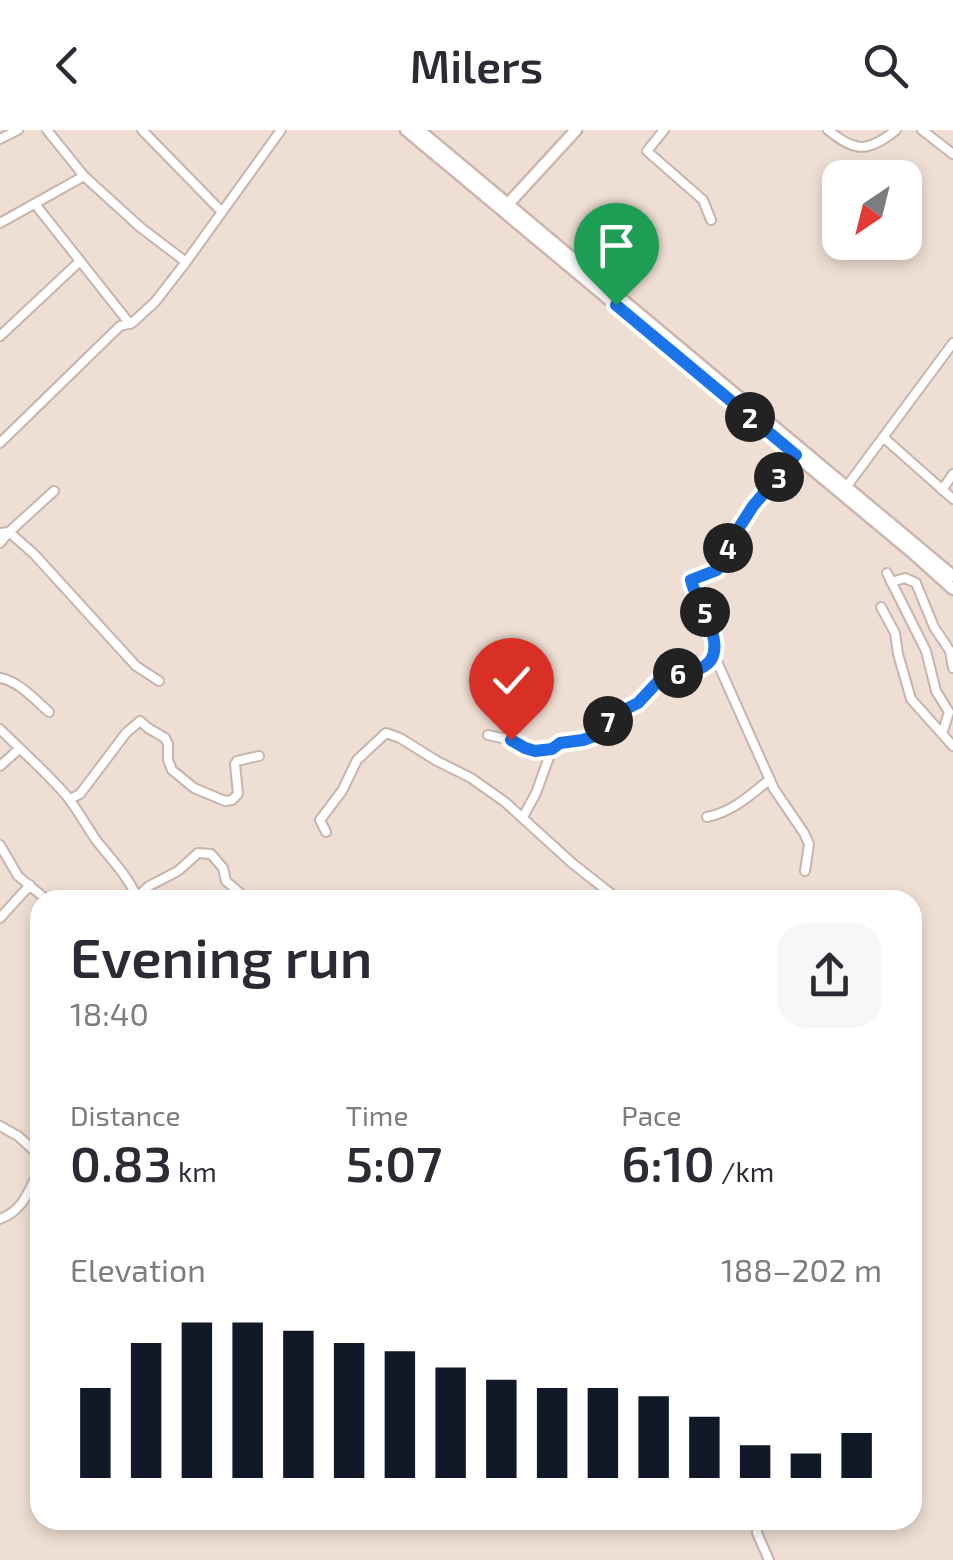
<!DOCTYPE html>
<html lang="en">
<head>
<meta charset="utf-8">
<style>
  :root { --surface:#fff; --page:#f7f7f7; --text:#2b2b33; --muted:#7c7c81; --accent:#111827 }
  body { margin:0; font-family:"Exo 2",sans-serif; background:var(--page); color:var(--text); height:100vh; display:flex; flex-direction:column; font-size:38px; white-space:nowrap }
  * { box-sizing:border-box; margin:0 }
  p { font-size:32px; color:var(--muted) }
  .icon { flex:none; width:55px; height:55px; fill:none; stroke:currentColor; stroke-width:2; stroke-linecap:round; stroke-linejoin:round }
  .map { position:relative; flex:1; overflow:hidden }
  .panel { position:absolute; left:30px; top:760px; width:892px; height:640px; display:flex; flex-direction:column; background:var(--surface); border-radius:30px; box-shadow:0 5px 15px #0003 }
  .panel>* { flex:none }
  .needle { width:65px; rotate:215deg }
  .controls { position:absolute; left:822px; top:30px; display:grid; gap:20px }
  .controls a { display:grid; place-items:center; width:100px; height:100px; border-radius:20px; background:var(--surface); box-shadow:0 5px 15px #0003; font-size:50px }
  .pin { position:absolute; display:grid; place-items:center; width:85px; height:85px; color:#fff; margin:-102px -42px; border-radius:50% 50% 50% 0; rotate:-45deg; box-shadow:0 0 10px #0007 }
  .pin .icon { rotate:45deg }
  .km { position:absolute; width:50px; height:50px; margin:-25px; border-radius:50%; background:#222; color:#fff; font-size:28px; line-height:50px; text-align:center }
  .round { display:grid; place-items:center; flex:none; width:105px; height:105px; border-radius:30px; background:var(--page) }
  .head { display:flex; align-items:center; justify-content:space-between; height:170px; padding:0 40px }
  h1 { font-size:55px; font-weight:600; line-height:75px }
  .stats { display:grid; grid-template-columns:repeat(3,1fr); gap:15px; height:170px; padding:10px 40px }
  .stats div { display:grid; align-content:center }
  .stats b { font-size:50px; font-weight:600 }
  .stats small { font-size:28px; font-weight:400 }
  .stats p { font-size:28px }
  .chart { height:280px; padding:20px 40px }
  .chart p { display:flex; justify-content:space-between }
  .chart svg { width:100%; height:180px; margin-top:10px; stroke:var(--accent); stroke-width:6 }
  header { display:flex; justify-content:space-between; align-items:center; height:130px; padding:0 40px; background:var(--surface); font-size:45px; font-weight:600 }
  .map>svg:first-child { display:block }
  .residential { fill:#efded3; fill-rule:evenodd }
  .lines { fill:none; stroke-linecap:round; stroke-linejoin:round }
  .street-casing { stroke:#c7b4ac; stroke-width:12 }
  .secondary-casing { stroke:#ccb5ac; stroke-width:15 }
  .street { stroke:#fff; stroke-width:8 }
  .secondary { stroke:#fff; stroke-width:10 }
  .route-casing { stroke:#fff; stroke-width:20 }
  .route { stroke:#1a73e8; stroke-width:12 }
</style>
</head>
<body>
<header><svg class="icon" aria-label="back" viewBox="0 0 24 24"><path d="M15 5l-7 7 7 7"/></svg>Milers<svg class="icon" aria-label="search" viewBox="0 0 24 24"><circle cx="10" cy="10" r="6"/><path d="M15 15l6 6"/></svg></header>
<div class="map">
<svg width="953" height="1430" viewBox="0 0 953 1430">
  <rect width="100%" height="100%" fill="#f8ede3"/>
  <!-- residential -->
  <path class="residential" d="M0 0H953V1430H0ZM840 48H905V112H840ZM40 770H912V1390H40Z"/>
  <g class="lines">
    <!-- street casing -->
    <g class="street-casing">
      <path id="street" d="M47 0 84 46 140 97 186 132
        M142 0 222 82
        M664 0 647 21 703 70 711 90
        M828 0C856 23 868 22 896 0
        M922 0 953 24
        M0 9 18 0
        M35 74 130 194
        M0 93 84 46
        M0 206 79 132
        M883 307 953 369
        M0 313 120 196 132 193 155 172 186 132 281 0
        M797 323 753 376 733 407 717 440 690 452 714 507V525L774 659 804 703 809 714 805 741
        M847 356 953 213
        M942 360 953 344
        M0 403 9 402 34 424 136 536 159 551
        M0 413 9 402 54 361
        M887 443 926 521 936 561 949 582 942 604
        M891 452 905 448 916 453 934 497 950 521 953 538
        M881 477 895 503 898 524 911 569 953 616
        M0 548C20 552 34 569 49 582
        M0 599C22 621 45 641 66 665 77 679 86 695 96 710 111 729 127 745 137 767L136 770
        M488 605 511 610 532 621 552 619 560 613 583 610 599 601 616 584 638 573 665 545 700 540 714 525
        M0 636 19 619
        M70 669 80 664 126 603 140 591 148 598 165 608 168 614V630L172 640 194 658 225 671 232 670 238 664 235 634 237 631 259 626
        M523 687 536 663 552 619
        M707 687C732 682 751 665 770 649
        M326 702 320 690 342 661 357 630 386 603 400 608 437 631 471 648 505 672 572 733 619 770
        M0 715 18 746 47 770
        M137 767 149 756 178 741 198 723 211 724 223 738 226 751 248 770
        M0 788 30 755
        M0 996 18 1006 40 1026
        M0 1089C24 1080 29 1060 40 1038
        M757 1390V1403L769 1430"/>
    </g>
    <!-- secondary casing -->
    <g class="secondary-casing">
      <path id="secondary" d="M406 0 914 424 953 459
        M419 0 953 446
        M508 74 576 0"/>
    </g>
    <!-- street -->
    <use href="#street" class="street"/>
    <!-- secondary -->
    <use href="#secondary" class="secondary"/>
  </g>
  <g class="lines">
    <!-- route casing -->
    <g class="route-casing">
      <path id="route" d="M511 610 525 618 535 621 552 619 560 613 583 610 594 606 616 584 638 573 665 544C675 543 686 544 696 540 738 526 696 475 691 450L717 440 733 407 753 376 796 325 616 175"/>
    </g>
    <!-- route -->
    <use href="#route" class="route"/>
  </g>
</svg>
<div class="controls">
<a><svg class="needle" viewBox="-14 -14 28 28"><path d="M0-13l5 13h-10z" fill="#e53935"/><path d="M0 13l5-13h-10z" fill="#7c7c81"/></svg></a>
</div>
<div class="pin" style="left:616px;top:175px;background:#1e9e55"><svg class="icon" aria-label="arrive" viewBox="0 0 24 24"><path d="M6 21V4h12l-3 4 3 4H6"/></svg></div>
<div class="pin" style="left:511px;top:610px;background:#d93025"><svg class="icon" aria-label="check" viewBox="0 0 24 24"><path d="M5 12l5 5 9-10"/></svg></div>
<b class="km" style="left:750px;top:287px">2</b>
<b class="km" style="left:779px;top:347px">3</b>
<b class="km" style="left:728px;top:418px">4</b>
<b class="km" style="left:705px;top:482px">5</b>
<b class="km" style="left:678px;top:543px">6</b>
<b class="km" style="left:608px;top:591px">7</b>
<section class="panel">
<div class="head"><div><h1>Evening run</h1><p>18:40</p></div><a class="round"><svg class="icon" aria-label="share" viewBox="0 0 24 24"><path d="M12 15V3M7 8l5-5 5 5M5 13v7h14v-7"/></svg></a></div>
<div class="stats">
<div><p>Distance</p><b>0.83<small> km</small></b></div>
<div><p>Time</p><b>5:07</b></div>
<div><p>Pace</p><b>6:10<small> /km</small></b></div>
</div>
<div class="chart"><p><span>Elevation</span>188–202 m</p>
<svg viewBox="0 0 160 44" preserveAspectRatio="none"><path d="M5 44V22M15 44V11M25 44V6M35 44V6M45 44V8M55 44V11M65 44V13M75 44V17M85 44V20M95 44V22M105 44V22M115 44V24M125 44V29M135 44V36M145 44V38M155 44V33"/></svg>
</div>
</section>
</div>
</body>
</html>
